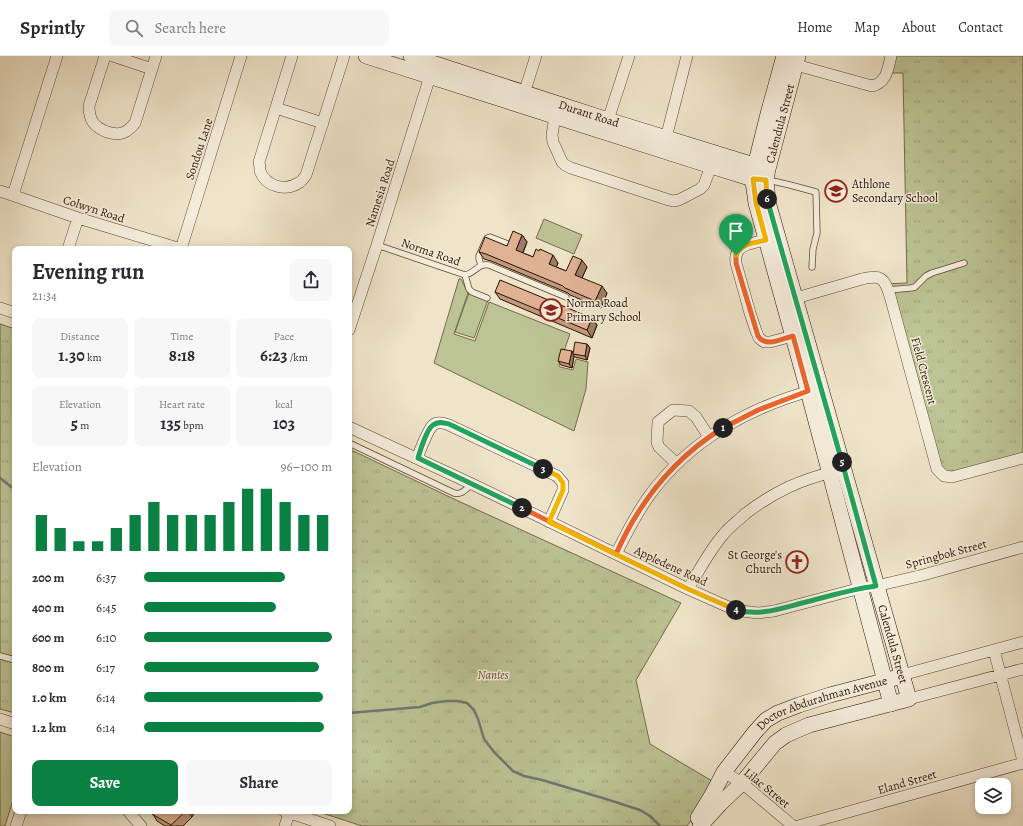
<!DOCTYPE html>
<html lang="en">
<head>
<meta charset="utf-8">
<style>
  :root { --surface:#fff; --page:#f7f7f7; --text:#2b2b33; --muted:#7c7c81; --line:#e1e1e2; --accent:#0b8043 }
  body { margin:0; font-family:Alegreya,serif; background:var(--page); color:var(--text); height:100vh; display:flex; flex-direction:column; font-size:15px; white-space:nowrap }
  * { box-sizing:border-box; margin:0 }
  p { font-size:13px; color:var(--muted) }
  .icon { flex:none; width:22px; height:22px; fill:none; stroke:currentColor; stroke-width:2; stroke-linecap:round; stroke-linejoin:round }
  .map { position:relative; flex:1; overflow:hidden }
  .drawer { position:absolute; left:12px; top:190px; width:340px; height:568px; display:flex; flex-direction:column; background:var(--surface); border-radius:8px; box-shadow:0 2px 6px #0003 }
  .drawer>* { flex:none }
  .buttons { position:absolute; left:975px; top:722px; display:grid; gap:8px }
  .buttons a { display:grid; place-items:center; width:36px; height:36px; border-radius:8px; background:var(--surface); box-shadow:0 2px 6px #0003; font-size:20px }
  .pin { position:absolute; display:grid; place-items:center; width:34px; height:34px; color:#fff; margin:-41px -17px; border-radius:50% 50% 50% 0; rotate:-45deg; box-shadow:0 0 4px #0007 }
  .pin .icon { rotate:45deg }
  .km { position:absolute; width:20px; height:20px; margin:-10px; border-radius:50%; background:#222; color:#fff; font-size:11px; line-height:20px; text-align:center }
  .round { display:grid; place-items:center; flex:none; width:42px; height:42px; border-radius:8px; background:var(--page) }
  .headline { display:flex; align-items:center; justify-content:space-between; height:68px; padding:0 20px }
  h1 { font-size:22px; font-weight:700; line-height:30px }
  .stats { display:grid; grid-template-columns:repeat(3,1fr); gap:6px; height:68px; padding:4px 20px }
  .stats div { display:grid; align-content:center; border-radius:8px; background:var(--page); text-align:center }
  .stats b { font-size:17px; font-weight:700 }
  .stats small { font-size:11px; font-weight:400 }
  .stats p { font-size:11px }
  .chart { height:112px; padding:8px 20px }
  .chart p { display:flex; justify-content:space-between }
  .chart svg { width:100%; height:72px; margin-top:4px; stroke:var(--accent); stroke-width:6 }
  .cta { display:flex; gap:8px; margin-top:auto; padding:8px 20px }
  .cta a { flex:1; height:46px; border-radius:8px; background:var(--accent); color:#fff; font-size:16px; font-weight:700; line-height:46px; text-align:center }
  .cta a+a { background:var(--page); color:var(--text) }
  ul { padding:0 20px; list-style:none; font-size:13px }
  li { display:grid; grid-template-columns:64px 48px 1fr; align-items:center; height:30px }
  li i { height:10px; border-radius:5px; background:var(--accent) }
  header { display:flex; align-items:center; gap:24px; box-sizing:border-box; height:56px; padding:0 20px; background:var(--surface); border-bottom:1px solid var(--line) }
  header strong { font-size:19px }
  nav { display:flex; gap:22px; margin-inline-start:auto; font-size:14px }
  .search { width:280px; height:36px; background:var(--page); display:flex; align-items:center; gap:10px; box-sizing:border-box; padding:0 14px; border-radius:8px; color:var(--muted); font-size:15px }
  .map>svg:first-child { display:block }
  .grass { fill:#bcc394; stroke:#746a4a }
  .park { fill:url(#park-tufts); stroke:#746a4a }
  .lines { fill:none; stroke-linecap:round; stroke-linejoin:round }
  .stream { stroke:#6f7872; stroke-width:2.5 }
  .lane-casing { stroke:#5c4632; stroke-width:7 }
  .street-casing { stroke:#5c4632; stroke-width:12 }
  .secondary-casing { stroke:#2b1200; stroke-width:16 }
  .lane { stroke:#f5eddc; stroke-width:5.5 }
  .street { stroke:#f5eddc; stroke-width:11 }
  .secondary { stroke:#f5eddc; stroke-width:15 }
  .wall { fill:#c1997f; stroke:#2b1200 }
  .shaded-wall { fill:#9d7d68; stroke:#2b1200 }
  .building { fill:#e0b294; stroke:#2b1200 }
  .split-1-casing { stroke:#fff; stroke-width:8 }
  .split-2-casing { stroke:#fff; stroke-width:8 }
  .split-3-casing { stroke:#fff; stroke-width:8 }
  .split-4-casing { stroke:#fff; stroke-width:8 }
  .split-5-casing { stroke:#fff; stroke-width:8 }
  .split-6-casing { stroke:#fff; stroke-width:8 }
  .split-7-casing { stroke:#fff; stroke-width:8 }
  .split-1 { stroke:#f0652b; stroke-width:5 }
  .split-2 { stroke:#f0652b; stroke-width:5 }
  .split-3 { stroke:#22a559; stroke-width:5 }
  .split-4 { stroke:#f5b400; stroke-width:5 }
  .split-5 { stroke:#22a559; stroke-width:5 }
  .split-6 { stroke:#22a559; stroke-width:5 }
  .split-7 { stroke:#f5b400; stroke-width:5 }
  .labels { text-anchor:middle; stroke-width:3; stroke-linejoin:round; paint-order:stroke }
  .street-label { font-size:12px; fill:#2b1200; stroke:#f5eddc }
  .poi-label { font-size:12px; fill:#2b1200; stroke:#f5eddc; text-anchor:start }
  .park-label { font-size:12px; font-style:italic; fill:#5e5034; stroke:#f5eddc }
</style>
</head>
<body>
<header>
<strong>Sprintly</strong>
<div class="search"><svg class="icon" aria-label="search" viewBox="0 0 24 24"><circle cx="10" cy="10" r="6"/><path d="M15 15l6 6"/></svg>Search here</div>
<nav><a>Home</a><a>Map</a><a>About</a><a>Contact</a></nav>
</header>
<div class="map">
<svg width="1023" height="770" viewBox="0 0 1023 770">
  <defs>
    <pattern id="park-tufts" width="24" height="20" patternUnits="userSpaceOnUse"><rect width="24" height="20" fill="#bcc394"/><path d="M3 7l-1-3M5 7V3M7 7l1-3M15 17l-1-3M17 17v-4M19 17l1-3" fill="none" stroke="#a2a67e"/></pattern>
  </defs>
  <rect width="100%" height="100%" fill="#efe4c9"/>
  <filter id="stains"><feTurbulence type="fractalNoise" baseFrequency=".005" numOctaves="4"/><feColorMatrix values="0 0 0 0 .2 0 0 0 0 .09 0 0 0 0 .02 0 0 0 .5 -.17"/></filter>
  <radialGradient id="worn" r=".72"><stop offset=".6" stop-color="#630" stop-opacity="0"/><stop offset="1" stop-color="#630" stop-opacity=".3"/></radialGradient>
  <!-- grass -->
  <path class="grass" d="M544 163 582 179 574 198 536 182Z
    M459 223H461L468 237 454 278 475 285 489 246 570 278 559 309 560 311 573 314 576 303 588 306 586 333 574 375 434 307Z
    M469 237 488 244 474 282 455 276Z
    M0 676 15 681V738L5 770H0Z"/>
  <!-- park -->
  <path class="park" d="M891 0H1023V402L944 420 885 228 907 227 903 17H886Z
    M0 268 15 273V657L0 653Z
    M349 393 456 444 681 547 636 624 650 688 717 728 687 770H362L316 755H349Z"/>
  <g class="lines">
    <!-- stream -->
    <path class="stream" d="M0 422 15 434
      M349 657 420 651 432 647 447 645H457L467 647 474 654 478 663 484 683 494 696 513 715 524 720 542 724 606 743 640 754 650 760 660 770"/>
    <!-- lane casing -->
    <g class="lane-casing">
      <path id="lane" d="M768 124 790 129 816 136 817 177 813 193 812 211
        M377 189 465 219C475 217 478 207 489 209L566 241
        M481 209 479 203V200L487 182 490 181 508 188
        M465 219 469 233 472 236 487 242
        M888 234 911 232 915 231 926 220 932 217 964 207
        M349 387 454 437C462 439 466 433 472 428
        M0 600 15 604"/>
    </g>
    <!-- street casing -->
    <g class="street-casing">
      <path id="street" d="M105 0 89 50C89 64 94 71 107 76 120 80 127 77 135 67L156 0
        M113 0 152 13
        M292 0 259 106C260 109 260 112 260 115 266 131 286 136 300 126 302 125 304 122 306 119L344 0
        M796 9 872 30C887 27 888 12 891 0
        M521 43 527 28 536 0
        M276 52 323 67
        M555 60 552 79 553 86 562 106 565 109 571 112 669 144 673 145 679 144 700 133 704 129 711 110
        M608 64 629 0
        M666 82 687 0
        M0 135 78 162 181 193
        M13 139 57 0
        M766 184C753 187 733 188 736 207L750 257 756 275 759 282 764 286H770L793 280
        M68 193 78 162
        M181 193 241 0
        M796 242 862 223C881 219 884 221 890 240L937 413 944 420 952 421 1023 402
        M0 252 15 257
        M349 274 377 189 432 14
        M349 371 472 428 688 533 733 553 742 555 758 557 774 555 861 532 876 530 923 519 1023 491
        M417 402C420 395 428 373 433 369 438 365 444 367 449 369L557 420 563 427V434L549 466
        M677 408 659 391 657 386 658 366 673 354 689 355 696 361 709 381
        M616 498C626 478 636 458 649 440 689 385 749 351 814 334
        M688 533C699 515 709 495 723 479 729 471 738 465 745 458 775 435 800 424 836 415
        M994 594 1023 705
        M902 619 1023 586
        M909 643 1023 613
        M0 663 15 668
        M724 716 742 727 793 770
        M128 755 141 770
        M284 755 330 770
        M16 770 21 755
        M285 770 289 757
        M798 770 1023 707"/>
    </g>
    <!-- secondary casing -->
    <g class="secondary-casing">
      <g id="secondary">
        <path d="M366 0 711 110 753 123H763"/>
        <path id="s1" d="M411 0 608 64 764 112"/>
        <path d="M784 0 768 58 755 110 753 126 756 147 808 335 891 648"/>
        <path id="s2" d="M698 762 712 739 724 716 755 676 766 664 778 657 799 649 830 639 895 622"/>
        <path id="s3" d="M700 770 720 748 742 727 765 699 775 687 786 679 809 669 909 643 768 146 766 123 768 113 798 0"/>
      </g>
    </g>
    <!-- lane -->
    <use href="#lane" class="lane"/>
    <!-- street -->
    <use href="#street" class="street"/>
    <!-- secondary -->
    <use href="#secondary" class="secondary"/>
  </g>
  <!-- wall -->
  <path class="wall" d="M522 179 527 186 523 197 533 201 558 207 556 211 566 215 587 211 582 222 607 237 601 252 570 239 568 237 491 205 484 203 479 196 507 190Z
    M495 236 592 262 597 269 592 282 500 243Z
    M587 288 590 292 587 304 575 301 574 300 572 312 561 309 558 305 572 295 573 297Z
    M151 755H195L192 761 183 770H165L157 765Z"/>
  <!-- shaded-wall -->
  <path class="shaded-wall" d="M522 179 527 186 521 201 516 194Z
    M553 199 558 207 555 215 549 208Z
    M582 204 587 211 580 226 575 219Z
    M602 230 607 237 601 252 595 245Z
    M592 262 597 269 592 282 587 274Z
    M587 288 590 292 587 304 585 300Z
    M572 295 574 298H573L574 300 572 312 569 308Z
    M188 755H195L192 761Z"/>
  <!-- building -->
  <path class="building" d="M513 175 522 179 516 194 533 201 536 193 539 195 540 193 553 199 549 208 566 215 573 200 582 204 575 219 602 230 595 245 565 232 563 230 486 198 479 196 485 181 507 190Z
    M500 224 592 262 587 274 495 236Z
    M575 286 587 288 585 300 573 298Z
    M561 293 572 295 569 308 558 305Z
    M154 755H186L171 769 152 758Z"/>
  <g class="lines">
    <!-- split-1 casing -->
    <g class="split-1-casing">
      <path id="split-1" d="M723 372 758 354 808 335 793 280C781 283 766 292 758 280L736 207V199"/>
    </g>
    <!-- split-2 casing -->
    <g class="split-2-casing">
      <path id="split-2" d="M522 452 616 498C622 485 628 472 636 460 657 425 688 393 723 372"/>
    </g>
    <!-- split-3 casing -->
    <g class="split-3-casing">
      <path id="split-3" d="M522 452 472 428 418 402C420 395 427 373 433 369 438 365 444 367 449 368L543 413"/>
    </g>
    <!-- split-4 casing -->
    <g class="split-4-casing">
      <path id="split-4" d="M543 413 558 420 563 427V434L549 466 688 533 736 554"/>
    </g>
    <!-- split-5 casing -->
    <g class="split-5-casing">
      <path id="split-5" d="M736 554C760 560 779 553 802 547 827 541 851 533 876 530L842 406"/>
    </g>
    <!-- split-6 casing -->
    <g class="split-6-casing">
      <path id="split-6" d="M767 143 842 406"/>
    </g>
    <!-- split-7 casing -->
    <g class="split-7-casing">
      <path id="split-7" d="M736 199C741 187 755 187 766 184L756 147 753 123 766 124 767 143"/>
    </g>
    <!-- split-1 -->
    <use href="#split-1" class="split-1"/>
    <!-- split-2 -->
    <use href="#split-2" class="split-2"/>
    <!-- split-3 -->
    <use href="#split-3" class="split-3"/>
    <!-- split-4 -->
    <use href="#split-4" class="split-4"/>
    <!-- split-5 -->
    <use href="#split-5" class="split-5"/>
    <!-- split-6 -->
    <use href="#split-6" class="split-6"/>
    <!-- split-7 -->
    <use href="#split-7" class="split-7"/>
  </g>
  <!-- icons -->
  <defs>
    <g id="school-ring" transform="scale(1.15)"><circle r="9.5" fill="#f5eddc" stroke="#8f2418" stroke-width="1.5"/><path d="M0-5L7-2L0 1L-7-2ZM-4 1L0 2.5L4 1V4Q0 6-4 4Z" fill="#8f2418"/></g>
    <g id="church-ring" transform="scale(1.15)"><circle r="9.5" fill="#f5eddc" stroke="#8f2418" stroke-width="1.5"/><path d="M-1.2-6h2.4v3.5h3.3v2.4h-3.3V6h-2.4V-.1h-3.3v-2.4h3.3Z" fill="#8f2418"/></g>
  </defs>
  <g fill-rule="evenodd">
    <use href="#school-ring" x="836" y="135"/>
    <use href="#school-ring" x="551" y="254"/>
    <use href="#church-ring" x="797" y="506"/>
  </g>
  <g class="labels">
    <!-- street labels -->
    <g class="street-label">
      <text dy="4" stroke="none"><textPath href="#s1" startOffset="187">Durant Road</textPath></text>
      <text dy="4" stroke="none"><textPath href="#s3" startOffset="851">Calendula Street</textPath></text>
      <text transform="translate(199 93) rotate(-72)" y="4">Sondou Lane</text>
      <text transform="translate(380 137) rotate(-72)" y="4">Namesia Road</text>
      <text transform="translate(94 153) rotate(18)" y="4">Colwyn Road</text>
      <text transform="translate(431 196) rotate(19)" y="4">Norma Road</text>
      <text transform="translate(924 315) rotate(75)" y="4">Field Crescent</text>
      <text transform="translate(946 498) rotate(-15)" y="4">Springbok Street</text>
      <text transform="translate(671 510) rotate(25)" y="4">Appledene Road</text>
      <text transform="translate(893 588) rotate(74)" y="4">Calendula Street</text>
      <text dy="4" stroke="none"><textPath href="#s2" startOffset="178">Doctor Abdurahman Avenue</textPath></text>
      <text transform="translate(907 726) rotate(-16)" y="4">Eland Street</text>
      <text transform="translate(767 732) rotate(39)" y="4">Lilac Street</text>
    </g>
    <!-- poi labels -->
    <g class="poi-label">
      <text x="852" y="132">Athlone<tspan x="852" dy="14">Secondary School</tspan></text>
      <text x="566" y="251">Norma Road<tspan x="566" dy="14">Primary School</tspan></text>
      <text x="782" y="503" text-anchor="end">St George's<tspan x="782" dy="14">Church</tspan></text>
    </g>
    <!-- park labels -->
    <g class="park-label">
      <text x="493" y="623">Nantes</text>
    </g>
  </g>
  <rect width="100%" height="100%" filter="url(#stains)"/>
  <rect width="100%" height="100%" fill="url(#worn)"/>
</svg>
<div class="buttons">
<a><svg class="icon" aria-label="layers" viewBox="0 0 24 24"><path d="M12 4l9 5-9 5-9-5zM3 14l9 5 9-5"/></svg></a>
</div>
<div class="pin" style="left:736px;top:199px;background:#1e9e55"><svg class="icon" aria-label="arrive" viewBox="0 0 24 24"><path d="M6 21V4h12l-3 4 3 4H6"/></svg></div>
<b class="km" style="left:723px;top:372px">1</b>
<b class="km" style="left:522px;top:452px">2</b>
<b class="km" style="left:543px;top:413px">3</b>
<b class="km" style="left:736px;top:554px">4</b>
<b class="km" style="left:842px;top:406px">5</b>
<b class="km" style="left:767px;top:143px">6</b>
<section class="drawer">
<div class="headline"><div><h1>Evening run</h1><p>21:34</p></div><a class="round"><svg class="icon" aria-label="share" viewBox="0 0 24 24"><path d="M12 15V3M7 8l5-5 5 5M5 13v7h14v-7"/></svg></a></div>
<div class="stats">
<div><p>Distance</p><b>1.30<small> km</small></b></div>
<div><p>Time</p><b>8:18</b></div>
<div><p>Pace</p><b>6:23<small> /km</small></b></div>
</div>
<div class="stats">
<div><p>Elevation</p><b>5<small> m</small></b></div>
<div><p>Heart rate</p><b>135<small> bpm</small></b></div>
<div><p>kcal</p><b>103</b></div>
</div>
<div class="chart"><p><span>Elevation</span>96–100 m</p>
<svg viewBox="0 0 160 44" preserveAspectRatio="none"><path d="M5 44V22M15 44V30M25 44V38M35 44V38M45 44V30M55 44V22M65 44V14M75 44V22M85 44V22M95 44V22M105 44V14M115 44V6M125 44V6M135 44V14M145 44V22M155 44V22"/></svg>
</div>
<ul>
<li><b>200 m</b>6:37<i style="width:75%"></i></li>
<li><b>400 m</b>6:45<i style="width:70%"></i></li>
<li><b>600 m</b>6:10<i style="width:100%"></i></li>
<li><b>800 m</b>6:17<i style="width:93%"></i></li>
<li><b>1.0 km</b>6:14<i style="width:95%"></i></li>
<li><b>1.2 km</b>6:14<i style="width:96%"></i></li>
</ul>
<div class="cta"><a>Save</a><a>Share</a></div>
</section>
</div>
</body>
</html>
